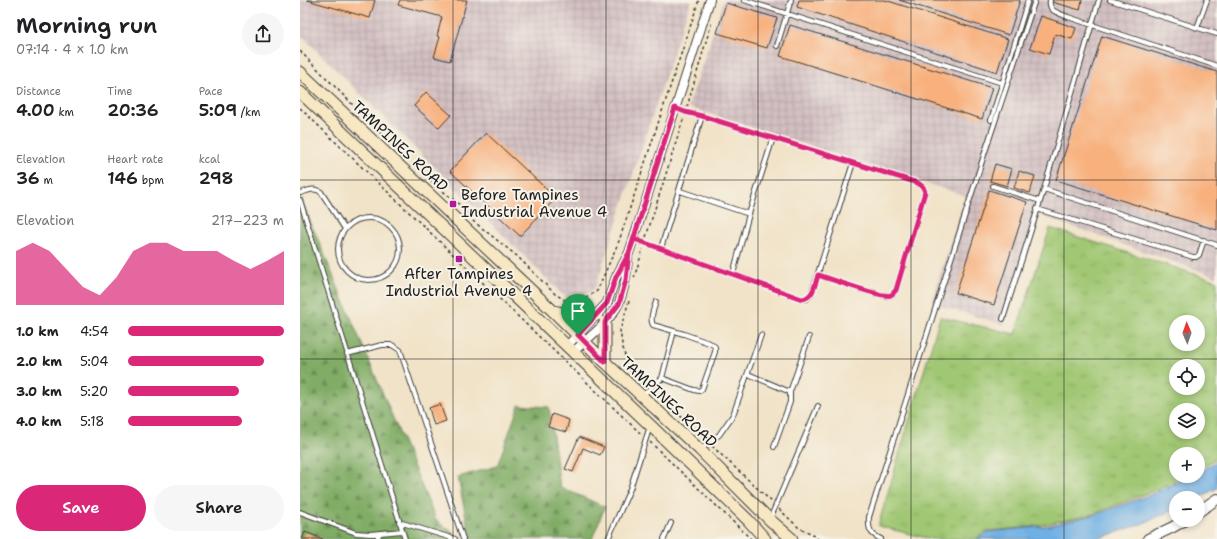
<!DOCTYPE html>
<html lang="en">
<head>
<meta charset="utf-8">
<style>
  :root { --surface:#fff; --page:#f6f6f6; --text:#202124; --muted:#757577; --accent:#db2777 }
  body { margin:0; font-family:"Shantell Sans",sans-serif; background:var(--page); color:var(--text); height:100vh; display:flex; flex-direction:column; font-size:15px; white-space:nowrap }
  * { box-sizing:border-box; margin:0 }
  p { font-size:13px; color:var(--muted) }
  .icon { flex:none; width:22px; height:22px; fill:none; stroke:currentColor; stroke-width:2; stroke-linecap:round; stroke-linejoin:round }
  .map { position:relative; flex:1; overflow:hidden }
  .side { display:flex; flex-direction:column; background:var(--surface); width:300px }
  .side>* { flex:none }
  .needle { width:26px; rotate:358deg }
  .fabs { position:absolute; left:869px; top:315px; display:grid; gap:8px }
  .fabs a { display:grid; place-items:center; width:36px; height:36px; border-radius:50%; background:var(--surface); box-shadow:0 2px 6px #0003; font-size:20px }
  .pin { position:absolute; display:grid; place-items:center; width:34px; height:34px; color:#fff; margin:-41px -17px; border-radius:50% 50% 50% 0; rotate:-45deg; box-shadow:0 0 4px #0007 }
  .pin .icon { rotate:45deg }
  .round { display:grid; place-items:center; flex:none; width:42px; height:42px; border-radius:21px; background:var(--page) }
  .overview { display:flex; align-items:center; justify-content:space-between; height:68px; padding:0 16px }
  h1 { font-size:22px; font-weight:600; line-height:30px }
  .figures { display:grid; grid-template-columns:repeat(3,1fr); gap:6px; height:68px; padding:4px 16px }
  .figures div { display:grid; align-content:center }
  .figures b { font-size:17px; font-weight:600 }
  .figures small { font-size:11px; font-weight:400 }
  .figures p { font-size:11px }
  .chart { height:112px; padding:8px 16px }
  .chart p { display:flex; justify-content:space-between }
  .chart svg { width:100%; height:72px; margin-top:4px; fill:var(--accent); opacity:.7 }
  .action { display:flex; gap:8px; margin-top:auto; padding:8px 16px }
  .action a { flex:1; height:46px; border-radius:24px; background:var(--accent); color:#fff; font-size:16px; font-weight:600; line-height:46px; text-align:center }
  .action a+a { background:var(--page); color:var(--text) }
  ul { padding:0 16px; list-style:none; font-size:13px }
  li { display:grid; grid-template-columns:64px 48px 1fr; align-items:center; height:30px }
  li i { height:10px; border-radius:5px; background:var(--accent) }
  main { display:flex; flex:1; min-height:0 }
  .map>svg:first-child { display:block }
  .industrial { fill:url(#industrial-grid) }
  .grass { fill:url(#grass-tufts); stroke:#5e7248; fill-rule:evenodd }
  .forest { fill:url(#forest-firs); stroke:#4e6440 }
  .water { fill:#70afe3; stroke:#466680 }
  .building { fill:#f8b07d }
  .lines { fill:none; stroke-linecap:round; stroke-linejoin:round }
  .service-casing { stroke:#3c3a36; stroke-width:6 }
  .minor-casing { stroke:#3c3a36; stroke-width:10 }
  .tertiary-casing { stroke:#3c3a36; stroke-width:12 }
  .secondary-casing { stroke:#3c3a36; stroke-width:13 }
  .path { stroke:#3c3a36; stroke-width:1.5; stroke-dasharray:3 3; stroke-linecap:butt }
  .service { stroke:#fff; stroke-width:4 }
  .minor { stroke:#fff; stroke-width:8 }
  .tertiary { stroke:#fff; stroke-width:10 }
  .secondary { stroke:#f7e8c3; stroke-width:11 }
  .route-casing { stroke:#fff; stroke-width:8 }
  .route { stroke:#db2777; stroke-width:5 }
  .grid { fill:none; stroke:#1c1c1c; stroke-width:1; stroke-opacity:0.55 }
  .poi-dot { fill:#b5179e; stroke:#f7f3e8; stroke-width:1.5 }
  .labels { text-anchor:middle; stroke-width:4; stroke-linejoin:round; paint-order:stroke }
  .street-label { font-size:15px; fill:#1c1c1c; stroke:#f7f3e8 }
  .poi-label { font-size:15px; fill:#1c1c1c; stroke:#f7f3e8; text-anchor:start }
</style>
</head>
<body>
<main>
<section class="side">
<div class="overview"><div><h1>Morning run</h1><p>07:14 · 4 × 1.0 km</p></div><a class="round"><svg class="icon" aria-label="share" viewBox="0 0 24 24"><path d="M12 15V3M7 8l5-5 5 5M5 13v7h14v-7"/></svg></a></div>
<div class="figures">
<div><p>Distance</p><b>4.00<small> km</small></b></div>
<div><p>Time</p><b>20:36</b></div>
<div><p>Pace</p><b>5:09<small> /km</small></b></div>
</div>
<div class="figures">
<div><p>Elevation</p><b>36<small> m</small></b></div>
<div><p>Heart rate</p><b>146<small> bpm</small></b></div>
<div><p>kcal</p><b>298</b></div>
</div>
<div class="chart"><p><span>Elevation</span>217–223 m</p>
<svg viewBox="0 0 160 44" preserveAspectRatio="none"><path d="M0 44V11L10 6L20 11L30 22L40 33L50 38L60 27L70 11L80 6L90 6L100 11L110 11L120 11L130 17L140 22L150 17L160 11V44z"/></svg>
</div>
<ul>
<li><b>1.0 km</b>4:54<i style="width:100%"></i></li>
<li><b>2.0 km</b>5:04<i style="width:87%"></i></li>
<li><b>3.0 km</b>5:20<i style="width:71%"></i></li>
<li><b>4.0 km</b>5:18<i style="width:73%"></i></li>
</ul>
<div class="action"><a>Save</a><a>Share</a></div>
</section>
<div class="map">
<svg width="917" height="539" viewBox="0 0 917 539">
  <defs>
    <pattern id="industrial-grid" width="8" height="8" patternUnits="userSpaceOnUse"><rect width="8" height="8" fill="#d2bfc1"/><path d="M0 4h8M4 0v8" fill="none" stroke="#b4a4a5"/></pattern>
    <pattern id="grass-tufts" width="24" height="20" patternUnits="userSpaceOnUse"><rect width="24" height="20" fill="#a0c773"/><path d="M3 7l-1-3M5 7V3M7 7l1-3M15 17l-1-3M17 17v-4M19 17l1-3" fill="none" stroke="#89aa63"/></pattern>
    <pattern id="forest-firs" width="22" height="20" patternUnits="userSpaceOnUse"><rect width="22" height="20" fill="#80ac65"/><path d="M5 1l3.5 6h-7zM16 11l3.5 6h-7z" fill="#688b52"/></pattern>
  </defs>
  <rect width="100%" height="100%" fill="#f7f3e8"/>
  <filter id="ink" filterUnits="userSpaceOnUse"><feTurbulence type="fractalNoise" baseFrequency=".025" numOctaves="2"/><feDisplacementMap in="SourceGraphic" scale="8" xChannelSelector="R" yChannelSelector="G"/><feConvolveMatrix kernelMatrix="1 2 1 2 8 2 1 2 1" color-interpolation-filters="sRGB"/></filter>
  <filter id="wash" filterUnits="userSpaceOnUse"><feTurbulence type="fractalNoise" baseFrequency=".012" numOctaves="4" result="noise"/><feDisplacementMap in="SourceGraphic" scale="16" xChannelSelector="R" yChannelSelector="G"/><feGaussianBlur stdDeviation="0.9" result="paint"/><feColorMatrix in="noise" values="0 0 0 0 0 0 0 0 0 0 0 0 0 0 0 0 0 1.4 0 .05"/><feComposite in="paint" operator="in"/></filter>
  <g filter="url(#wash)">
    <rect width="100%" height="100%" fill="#f1e3c8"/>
    <!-- industrial -->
    <path class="industrial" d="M0 0H391L295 288 281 298H266L0 34Z
      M424 0H917V277L739 215 704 325 631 303 666 196 388 107Z"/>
    <!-- grass -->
    <path class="grass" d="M750 228 917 281V458L898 469V454H876V476H886L851 492 790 515 731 527 688 531 682 534 676 539H630L578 526 640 317 715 334ZM876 322H898V344H876ZM876 366H898V388H876ZM876 410H898V432H876Z"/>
    <!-- forest -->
    <path class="forest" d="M0 197 136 520 162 539H0Z
      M219 405 249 407 260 487 305 507 292 539H172L170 538 158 477 197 466Z"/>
    <!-- water -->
    <path class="water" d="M917 461V488L898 498H876V509L839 525 797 539H677L688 532 747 526 794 515 850 495 890 476H898V472Z"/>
    <g id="blocks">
      <!-- building -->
      <path class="building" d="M7 0H75L70 18Z
        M100 0H167L150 61 134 57 140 37 137 36 142 17 98 5Z
        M499 0H585L708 39 697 72 497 7Z
        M599 0H720L709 35Z
        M752 0H782L780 10 752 2Z
        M426 3 477 18 467 48 417 33Z
        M741 16 776 28 772 39 755 34 749 54 730 48Z
        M490 25 692 88 682 119 480 56Z
        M802 36 917 72V230L756 180Z
        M126 92 151 115 139 128 114 106Z
        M186 133 256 198 220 236 150 171Z
        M695 164 712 169 707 186 690 181Z
        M719 171 735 176 730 193 714 188Z
        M689 190 727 202 694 305 656 293Z
        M140 404 146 421 134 425 129 408Z
        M252 414 269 420 266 432 248 427Z
        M279 437 304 447 300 455 283 448 273 472 265 469Z
        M5 532 23 539H2Z"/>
    </g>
  </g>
  <g filter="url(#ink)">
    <use href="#blocks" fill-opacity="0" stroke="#3c3a36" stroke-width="1"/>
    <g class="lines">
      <!-- service casing -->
      <g class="service-casing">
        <path id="service" d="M444 0 702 83
          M750 0C748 12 759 13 768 17L917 66
          M810 0 917 34
          M897 28 907 0
          M477 46 491 0
          M375 108 385 112 402 116 618 183 623 187 625 192 596 290 592 295 586 296 559 289 518 275
          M691 120 728 0
          M693 186 740 201
          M744 189 917 245
          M380 191 449 214
          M0 193C8 191 14 187 21 192L45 229
          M0 200 105 539
          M737 209 893 257H896L899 255 904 240
          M38 249a31 31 0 1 1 62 0a31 31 0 1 1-62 0Z
          M334 239 502 299H507L511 295 553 163
          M361 248 402 116
          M433 274 449 214 473 138
          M356 302C354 309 349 318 353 325L384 334 412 344 415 347V352L402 389 399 391 394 390 362 378
          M703 319 744 189 799 0
          M47 354 82 345H92L100 350 163 539
          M448 374 490 392V402L474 447
          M490 392 509 337
          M343 395 362 378 374 331
          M400 450 419 435 433 415 461 335
          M0 512 56 533 70 534 102 531
          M470 519 518 406
          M99 522 155 539
          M77 539 80 533
          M308 539 330 489 350 426
          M364 539 371 523
          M581 539C570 534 568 529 569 517L685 152 735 0"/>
      </g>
      <!-- minor casing -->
      <g class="minor-casing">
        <path id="minor" d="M267 346 307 303 316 277 329 253 410 0
          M273 352C287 339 311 321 319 303 325 289 327 273 328 258"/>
      </g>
      <!-- tertiary casing -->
      <g class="tertiary-casing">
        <path id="tertiary" d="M898 512 917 499
          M848 539 873 527 885 520"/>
      </g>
      <!-- secondary casing -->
      <g class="secondary-casing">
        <path id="secondary" d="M0 72 252 310 305 362 400 450 470 520 492 539
          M0 92 351 426 448 520 465 539
          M253 311C268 314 282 318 297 315
          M305 322V362"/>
      </g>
      <!-- path -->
      <path class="path" d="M0 51 96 149
        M387 107 412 21
        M0 108 341 434
        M129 180 160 205 173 221 217 256 255 294 268 302 281 301 297 291 319 241 399 0
        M346 237 384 117
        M334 278 343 249
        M329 301 320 330 322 344 328 368 347 385
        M354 391 405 439
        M350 442 451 539
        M412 446 472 502
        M479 509 498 527 512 534 518 539"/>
      <!-- service -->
      <use href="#service" class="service"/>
      <!-- minor -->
      <use href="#minor" class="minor"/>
      <!-- tertiary -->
      <use href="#tertiary" class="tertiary"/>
      <!-- secondary -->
      <use href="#secondary" class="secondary"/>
    </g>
  </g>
  <g class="lines" filter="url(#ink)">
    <!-- route casing -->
    <g class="route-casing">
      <path id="route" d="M278 335 305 362V322L319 304 326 280 329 253 334 239 502 299C513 298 515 285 518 275 529 278 584 299 591 295 592 295 595 291 596 290L625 192 623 187 618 183 402 116 385 112 375 108 329 253 316 277 307 303 278 335"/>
    </g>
    <!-- route -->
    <use href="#route" class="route"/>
  </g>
  <!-- grid -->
  <path class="grid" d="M153 0V539M306 0V539M458 0V539M611 0V539M764 0V539M0 180H917M0 359H917"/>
  <!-- markers -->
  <g class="poi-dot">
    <rect x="149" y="200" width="8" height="8" rx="2"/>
    <rect x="155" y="255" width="8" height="8" rx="2"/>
  </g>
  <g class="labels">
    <!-- street labels -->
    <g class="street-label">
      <text transform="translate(100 146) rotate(43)" y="5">TAMPINES ROAD</text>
      <text transform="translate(369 402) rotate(43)" y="5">TAMPINES ROAD</text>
    </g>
    <!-- poi labels -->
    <g class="poi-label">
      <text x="161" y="200">Before Tampines<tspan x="161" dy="17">Industrial Avenue 4</tspan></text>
      <text x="159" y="279" text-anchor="middle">After Tampines<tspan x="159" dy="17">Industrial Avenue 4</tspan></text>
    </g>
  </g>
</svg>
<div class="fabs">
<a><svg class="needle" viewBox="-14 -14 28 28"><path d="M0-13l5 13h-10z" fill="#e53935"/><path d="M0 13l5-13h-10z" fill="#757577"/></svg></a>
<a><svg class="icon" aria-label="locate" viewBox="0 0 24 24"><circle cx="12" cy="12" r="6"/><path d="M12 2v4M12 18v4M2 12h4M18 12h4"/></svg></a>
<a><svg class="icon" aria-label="layers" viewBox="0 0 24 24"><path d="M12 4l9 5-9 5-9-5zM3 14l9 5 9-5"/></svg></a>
<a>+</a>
<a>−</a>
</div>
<div class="pin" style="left:278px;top:335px;background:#1e9e55"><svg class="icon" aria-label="arrive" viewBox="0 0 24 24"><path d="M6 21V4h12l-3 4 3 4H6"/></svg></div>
</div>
</main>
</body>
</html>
